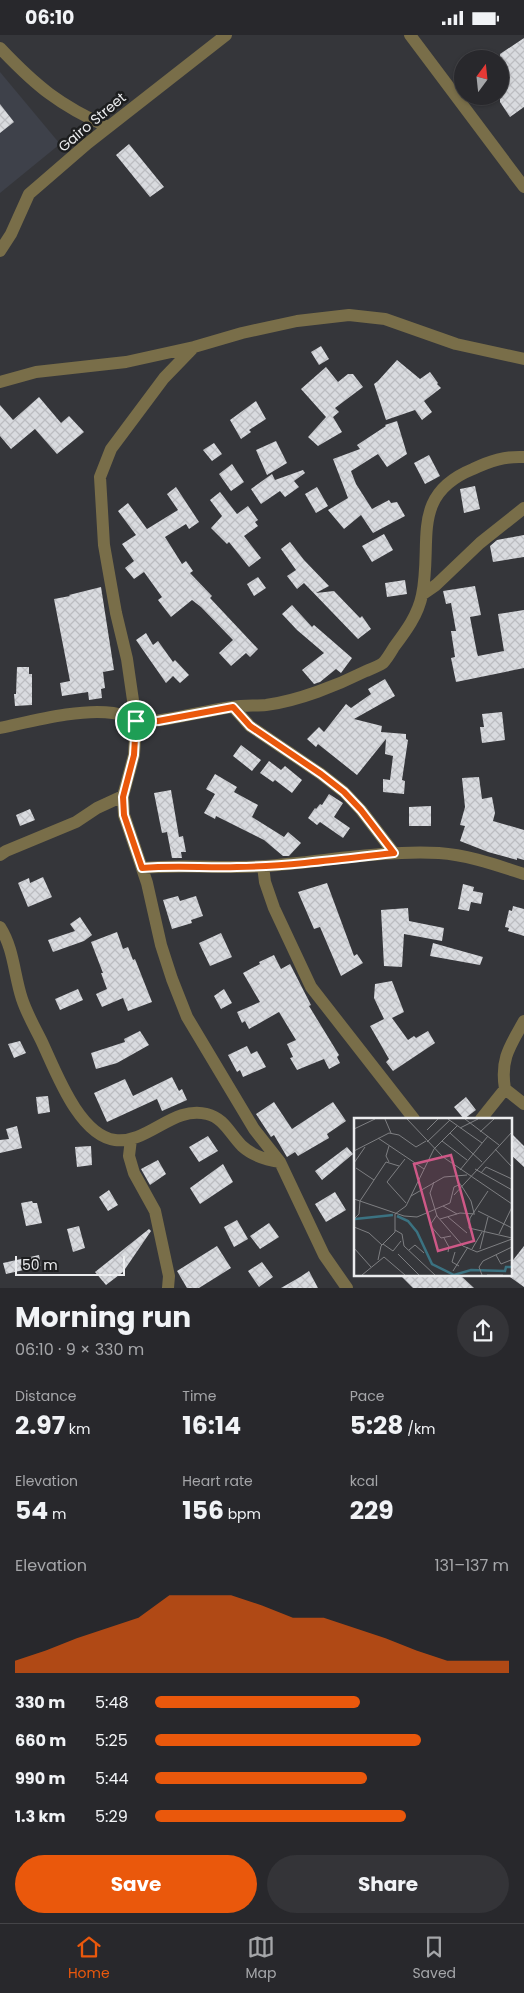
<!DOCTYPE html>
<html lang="en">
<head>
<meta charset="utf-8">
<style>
  :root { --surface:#28282c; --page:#343438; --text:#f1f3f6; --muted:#a5a6a9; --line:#444448; --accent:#ea580c }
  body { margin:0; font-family:Poppins,sans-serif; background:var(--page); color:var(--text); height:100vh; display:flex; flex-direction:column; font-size:19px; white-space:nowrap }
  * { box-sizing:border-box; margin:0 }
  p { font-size:16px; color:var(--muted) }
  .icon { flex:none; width:28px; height:28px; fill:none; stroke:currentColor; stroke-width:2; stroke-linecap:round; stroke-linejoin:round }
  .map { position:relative; height:1253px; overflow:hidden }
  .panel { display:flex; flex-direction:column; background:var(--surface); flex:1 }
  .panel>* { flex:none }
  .needle { width:32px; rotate:15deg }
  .tools { position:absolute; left:454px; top:15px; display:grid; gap:10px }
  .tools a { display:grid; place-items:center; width:55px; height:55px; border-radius:50%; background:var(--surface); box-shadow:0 1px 4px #0004,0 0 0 1px var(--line); font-size:25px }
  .scale { position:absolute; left:15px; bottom:12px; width:110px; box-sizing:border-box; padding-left:5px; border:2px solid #ebecee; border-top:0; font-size:14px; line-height:18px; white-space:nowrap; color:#ebecee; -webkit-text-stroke:4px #1d1e1f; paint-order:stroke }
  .pin { position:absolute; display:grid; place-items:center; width:42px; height:42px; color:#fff; margin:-21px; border:2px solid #fff; border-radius:50%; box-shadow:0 1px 5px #0007 }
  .round { display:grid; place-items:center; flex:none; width:52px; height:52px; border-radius:26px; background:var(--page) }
  .headline { display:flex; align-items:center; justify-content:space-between; height:85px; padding:0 15px }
  h1 { font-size:28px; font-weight:700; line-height:38px }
  .metrics { display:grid; grid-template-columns:repeat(3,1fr); gap:8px; height:85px; padding:5px 15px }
  .metrics div { display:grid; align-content:center }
  .metrics b { font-size:25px; font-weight:700 }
  .metrics small { font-size:14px; font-weight:400 }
  .metrics p { font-size:14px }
  .chart { height:140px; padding:10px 15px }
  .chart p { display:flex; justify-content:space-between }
  .chart svg { width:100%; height:90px; margin-top:5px; fill:var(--accent); opacity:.7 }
  .cta { display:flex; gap:10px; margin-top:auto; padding:10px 15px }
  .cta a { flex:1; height:58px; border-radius:30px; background:var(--accent); color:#fff; font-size:20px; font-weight:700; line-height:58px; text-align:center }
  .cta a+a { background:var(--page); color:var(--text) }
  ul { padding:0 15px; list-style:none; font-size:16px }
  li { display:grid; grid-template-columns:80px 60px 1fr; align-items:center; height:38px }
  li i { height:12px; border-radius:6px; background:var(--accent) }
  .status { display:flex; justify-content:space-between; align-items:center; height:35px; padding:0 25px; background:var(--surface); direction:ltr }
  .status svg { height:14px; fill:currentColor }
  .tabs { display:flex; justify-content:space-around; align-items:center; height:70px; border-top:1px solid var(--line); background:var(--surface); font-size:14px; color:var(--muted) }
  .tabs a { display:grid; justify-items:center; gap:2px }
  .tabs .selected { color:var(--accent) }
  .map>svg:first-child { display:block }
  .built { fill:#3e414a }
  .building { fill:url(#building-cross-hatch) }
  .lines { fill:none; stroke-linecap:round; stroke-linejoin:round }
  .minor { stroke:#796e49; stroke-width:12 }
  .route-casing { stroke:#fff; stroke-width:10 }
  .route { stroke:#ea580c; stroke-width:6 }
  .labels { text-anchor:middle; stroke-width:5; stroke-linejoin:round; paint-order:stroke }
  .street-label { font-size:14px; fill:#ebecee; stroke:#1d1e1f }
  .inset-river { fill:none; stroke:#3b7281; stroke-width:2.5 }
  .inset-road { fill:none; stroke:#7e7f82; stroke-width:1 }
  .view { fill:#ce5887; fill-opacity:0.15; stroke:#ce5887; stroke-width:2.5 }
  .inset-edge { fill:none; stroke:#ebecee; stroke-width:2.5 }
</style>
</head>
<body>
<div class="status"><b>06:10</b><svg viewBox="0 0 49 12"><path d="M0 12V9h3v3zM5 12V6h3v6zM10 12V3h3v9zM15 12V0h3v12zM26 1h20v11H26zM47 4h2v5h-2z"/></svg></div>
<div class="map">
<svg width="524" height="1253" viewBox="0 0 524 1253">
  <defs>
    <pattern id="building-cross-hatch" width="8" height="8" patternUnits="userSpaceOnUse" patternTransform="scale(1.25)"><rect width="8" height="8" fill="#d9dbdf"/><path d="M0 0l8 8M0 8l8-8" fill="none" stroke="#bcbdc1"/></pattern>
  </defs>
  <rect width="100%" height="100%" fill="#35363a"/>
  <!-- built -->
  <path class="built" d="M0 37 60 109 0 158Z"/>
  <!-- building -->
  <path class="building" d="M524 3V72L510 82 500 67V19Z
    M0 69 14 87 0 98Z
    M129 109 164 152 150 162 116 120Z
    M321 311 329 324 319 330 311 317Z
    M397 325 420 344 430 337 438 348 437 349 441 353 424 366 432 377 422 385 415 375 386 385 374 349 378 346Z
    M326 332 338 347 348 339H353L363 352 335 373 339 377 333 382 342 397 318 411 308 402 326 382 301 354Z
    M39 362 61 388 69 381 84 397 57 419 35 394 11 414 0 401V370L13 385Z
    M256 366 266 384 249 395 251 397 241 404 230 385Z
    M397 386 407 419 387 432 378 419 351 436 356 449 372 474 389 465 391 468 397 467 405 481 373 498 361 480 344 494 328 475 348 463 333 424 360 414 357 410 386 391 385 390Z
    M276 406 287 428 267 440 256 415Z
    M214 408 222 419 212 426 203 415Z
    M429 420 440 441 425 449 414 428Z
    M232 429 244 447 231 456 219 439Z
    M303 435 305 438 294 446 299 452 285 462 280 456 261 469 251 454 272 439 275 445Z
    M475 451 480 474 464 478 460 454Z
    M176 452 199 487 189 494 186 489 165 502 182 529 186 526 193 536 190 538 212 561 210 563 258 614 250 622 246 618 231 631 219 618 233 605 201 572 192 565 171 582 158 565 162 562 144 537 134 544 125 533 134 526 122 509 136 500 118 476 128 468 147 494 178 475 167 459Z
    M317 452 328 471 316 478 305 459Z
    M220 457 237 479 248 471 258 485 255 487 258 491 244 501 261 523 249 532 229 507 227 509 211 493 222 481 210 465Z
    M384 499 393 515 372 527 362 511Z
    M524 500V522L493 527 490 511 497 505Z
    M290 507 304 525 329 551 316 558 334 556 360 583 362 581 371 594 358 604 304 548 297 554 287 541 296 535 281 514Z
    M258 542 266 553 254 561 247 549Z
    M405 545 407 559 387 562 385 548Z
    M475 551 481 580 470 582 477 618 478 621 504 616 498 579 524 575V633L456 647 451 623 455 622 451 596H456L451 568 446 569 443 556Z
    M101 552 114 635 103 637 105 653 101 654 102 663 89 665 88 657 62 661 60 648 70 646 54 564 70 561 69 560Z
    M292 570 312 592 314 590 352 623 341 638 336 634 320 647 314 649 302 635 324 618 297 595 282 579Z
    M146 598 153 610 158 606 173 627 175 625 189 640 180 648 173 641 166 648 136 605Z
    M17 632H29V639H32V670L15 671 14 659H16Z
    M385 644 395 661 354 684 382 691 381 697 406 699V704L408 705 402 745 405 746 404 759 383 757V744L390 745 393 721 385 719 386 704 357 740 318 709 316 712 307 704 319 692 324 697 346 669 351 673 371 659 368 654Z
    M502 677 505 705 482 708 480 692H484L482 679Z
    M241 710 261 725 252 736 233 721Z
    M269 726 281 735 285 731 302 745 292 758 275 745 273 747 260 738Z
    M215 739 237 752 234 757 258 770 252 782 284 802 288 797 301 808 289 821H283L264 805 216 781 215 784 204 778 215 759 206 754Z
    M479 742 482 764 492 762 495 778 493 786 524 795V825L517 823V825L488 817 460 806 465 791 460 790 465 772 462 743Z
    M171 755 179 802 183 801 186 817H181L182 823H172L167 797 162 798 154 758Z
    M329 759 343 768 334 782 350 793 343 803 320 787 317 790 308 783 315 773 316 774 320 769 322 770Z
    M431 771V791H409V772Z
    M30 774 35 785 20 791 16 780Z
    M43 842 52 862 28 872 18 848 29 843 30 848Z
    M327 848 354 921 357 919 363 928 341 941 320 892 314 894 298 857Z
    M463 849 474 852 473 856 483 858 481 869 471 867 469 876 458 874Z
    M178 861 180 866 196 861 203 881 191 885 192 888 172 894 163 865Z
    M513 871 524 874V901L508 896 509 893 505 892 509 875 512 876Z
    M408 873 409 886 444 893 442 906 404 899 402 932 384 931 381 875Z
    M80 882 92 900 84 906 53 917 48 905 75 896 70 889Z
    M117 897 123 914 128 912 133 925 135 924 152 967 128 976 123 963 102 972 96 959 107 954 101 938H103L91 907Z
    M221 898 232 922 210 931 199 908Z
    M433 908 483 922 480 930 430 921Z
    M274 920 281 934 290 929 311 970 309 971 339 1020 337 1022 340 1028 329 1034 324 1024 297 1035 290 1023 293 1022 287 1009 296 1005 279 977 249 994 245 986 242 988 237 977 260 967 243 938 260 929 259 927Z
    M392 946 404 977 392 983 408 1005 414 1001 416 1003 428 996 435 1008 393 1036 386 1027 389 1024 370 991 384 984 374 963 375 949Z
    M78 954 83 965 60 975 55 964Z
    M224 954 232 968 221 974 214 961Z
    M140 996 149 1010 117 1028 96 1034 91 1018 125 1007 124 1004Z
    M20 1006 26 1018 14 1023 8 1009Z
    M247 1011 251 1019 257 1016 266 1032 243 1042 240 1035 237 1037 228 1020Z
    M172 1042 179 1056 182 1054 187 1065 162 1076 157 1064 107 1087 94 1058 125 1044 133 1061Z
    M48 1061 50 1077 38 1079 36 1062Z
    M466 1062 476 1075 464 1084 454 1072Z
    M274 1067 292 1094 333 1067 346 1086 327 1099 329 1103 298 1121 295 1117 287 1122 274 1100 271 1102 256 1079Z
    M17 1091 22 1113 0 1118V1105L9 1104 6 1094Z
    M510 1097 524 1111V1132L510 1119Z
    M208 1101 218 1116 199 1127 189 1112Z
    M91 1111 92 1130 77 1132 75 1112Z
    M347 1112 353 1119 322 1145 315 1136Z
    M158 1125 166 1139 150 1150 141 1134Z
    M223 1129 233 1147 200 1169 190 1153Z
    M109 1155 118 1170 108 1176 99 1162Z
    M335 1157 346 1175 326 1187 315 1169Z
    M32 1166 33 1168H37L42 1188 26 1191 21 1168Z
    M237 1185 248 1204 234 1212 224 1192Z
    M269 1188 279 1202 260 1214 250 1201Z
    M79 1191 85 1213 73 1217 67 1194Z
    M149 1194 151 1196 123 1237 106 1250 95 1237Z
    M217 1211 231 1233 199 1253H187L177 1236Z
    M524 1211V1252L510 1242V1229Z
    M39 1220 41 1231 6 1239 3 1228Z
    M262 1227 273 1242 259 1252 248 1236Z
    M309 1236 318 1253H281L300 1242Z
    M399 1239H459L474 1253H413Z"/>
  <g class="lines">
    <!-- minor -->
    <path class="minor" d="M410 0 524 152
      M0 13C36 51 59 70 108 92
      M0 216 11 199 29 159 88 108 226 0
      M194 312 164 343 111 414 100 442 104 510 116 578 127 624 136 686 134 720 123 761 124 780 147 848 161 910 172 944 187 982 254 1094 280 1127 324 1220 347 1253
      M0 347 36 337 126 327 194 312 242 298 297 286 349 280 385 284 456 309 524 324
      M423 559 436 550 480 508 524 473
      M233 672 250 691 321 739 344 757 361 775 394 818
      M0 693C33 686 81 673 113 678 125 680 135 685 147 687 176 684 204 676 232 672 244 670 255 671 266 670 298 666 338 650 366 636 371 634 379 631 383 628 387 624 391 617 394 612 406 596 418 580 422 560 433 507 409 460 473 434 490 426 505 421 524 422
      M0 820 6 816 76 787 97 773 123 761
      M263 831 265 847 274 873 311 952 414 1084
      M142 833C183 829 223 834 264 831 322 827 381 815 439 818 468 820 496 830 524 839
      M0 892C14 914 14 940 22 964 27 979 34 991 41 1005 55 1034 78 1100 115 1105 148 1109 173 1070 207 1079 224 1083 230 1099 242 1111 253 1121 266 1125 280 1127
      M524 986C510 1011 500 1024 505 1054L524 1069
      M481 1084 505 1054
      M131 1104 129 1121 134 1138 155 1176 169 1241 168 1253"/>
  </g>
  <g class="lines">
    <!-- route casing -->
    <g class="route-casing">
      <path id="route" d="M233 672 250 691 321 739 344 757 361 775 394 818C342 824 290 831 237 832 205 833 174 830 142 833L124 780 123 762 134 720 136 686H158Z"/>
    </g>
    <!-- route -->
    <use href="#route" class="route"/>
  </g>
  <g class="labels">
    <!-- street labels -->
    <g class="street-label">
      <text transform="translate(92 87) rotate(-40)" y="5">Gairo Street</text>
    </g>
  </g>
  <!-- overview -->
  <g transform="translate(354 1083)">
    <rect width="158" height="158" fill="#35363a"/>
    <path class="inset-river" d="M43 98 54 103 63 114 78 146 100 157 117 152 151 153 152 149H158M1 101 39 97"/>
    <path class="inset-road" d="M31 1 37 15M53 1 89 39 158 86M94 1 128 25M111 1 145 27M106 10 124 1M0 11 21 1M73 12 84 1M126 14 140 1M96 15 128 44M24 20 70 51M88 23 113 42M73 24 96 2M80 31 103 8M141 31 158 49M0 33 35 15 45 17 62 29 72 23M51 41 33 64 52 85M35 44 32 38 35 28M0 45 11 29M2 50 20 62M121 51 158 72M106 52 134 18M127 55 132 49 158 61M80 64 76 75 83 98 109 128 123 134 158 121M107 67 117 83 120 95M134 73 116 100 115 110 158 120M100 77 158 14M57 78 90 59 113 57M0 81 50 98 63 99 96 85 100 69 107 66M89 88 103 96M124 93 158 110M83 97 76 107 87 120 97 118M94 99 113 115M0 101 5 96 6 83 32 44 45 48M86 101 106 95 121 96M0 109 15 115 28 127M41 112 48 116 50 128 81 157M145 116 158 89M90 120 95 129 94 134M29 126 39 133 47 123M0 130 17 149M118 131 128 114M126 131 134 99M55 132 61 127 70 135M101 134 98 144 105 148M44 136 65 157M142 137 147 146 157 142M24 142 27 128 41 114V96L52 88 80 31M99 153 114 129M8 157 30 139 51 157M128 157 125 149 129 143 158 129M133 157H149"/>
    <path class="view" d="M97 37 120 123 84 133 60 46Z"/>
    <rect width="158" height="158" class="inset-edge"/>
  </g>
</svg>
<div class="tools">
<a><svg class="needle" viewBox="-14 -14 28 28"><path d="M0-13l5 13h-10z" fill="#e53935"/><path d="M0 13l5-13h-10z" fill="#a5a6a9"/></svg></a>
</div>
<div class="scale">50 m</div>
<div class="pin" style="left:136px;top:686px;background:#1e9e55"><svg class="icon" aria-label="arrive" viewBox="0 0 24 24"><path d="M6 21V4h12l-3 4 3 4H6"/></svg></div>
</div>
<section class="panel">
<div class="headline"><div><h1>Morning run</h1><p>06:10 · 9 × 330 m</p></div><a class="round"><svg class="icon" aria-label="share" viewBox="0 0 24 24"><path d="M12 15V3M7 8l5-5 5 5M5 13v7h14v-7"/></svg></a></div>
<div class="metrics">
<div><p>Distance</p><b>2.97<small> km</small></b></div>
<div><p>Time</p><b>16:14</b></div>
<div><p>Pace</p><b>5:28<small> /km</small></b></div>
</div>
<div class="metrics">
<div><p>Elevation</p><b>54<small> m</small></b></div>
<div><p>Heart rate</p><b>156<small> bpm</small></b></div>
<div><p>kcal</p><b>229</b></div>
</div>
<div class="chart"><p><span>Elevation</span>131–137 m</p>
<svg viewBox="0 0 160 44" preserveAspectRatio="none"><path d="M0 44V38L10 33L20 27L30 22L40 17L50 6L60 6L70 6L80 11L90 17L100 17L110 22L120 27L130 33L140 38L150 38L160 38V44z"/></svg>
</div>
<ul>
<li><b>330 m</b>5:48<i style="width:58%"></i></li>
<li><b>660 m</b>5:25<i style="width:75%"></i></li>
<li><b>990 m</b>5:44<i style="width:60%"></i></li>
<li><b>1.3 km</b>5:29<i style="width:71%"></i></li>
</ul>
<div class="cta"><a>Save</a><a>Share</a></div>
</section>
<nav class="tabs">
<a class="selected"><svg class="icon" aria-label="home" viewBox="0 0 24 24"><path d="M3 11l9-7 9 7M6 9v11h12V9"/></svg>Home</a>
<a><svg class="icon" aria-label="map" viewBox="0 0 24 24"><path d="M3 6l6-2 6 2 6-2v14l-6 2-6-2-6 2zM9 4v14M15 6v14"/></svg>Map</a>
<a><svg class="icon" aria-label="saved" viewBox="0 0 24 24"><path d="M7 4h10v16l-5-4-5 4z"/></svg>Saved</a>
</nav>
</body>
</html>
